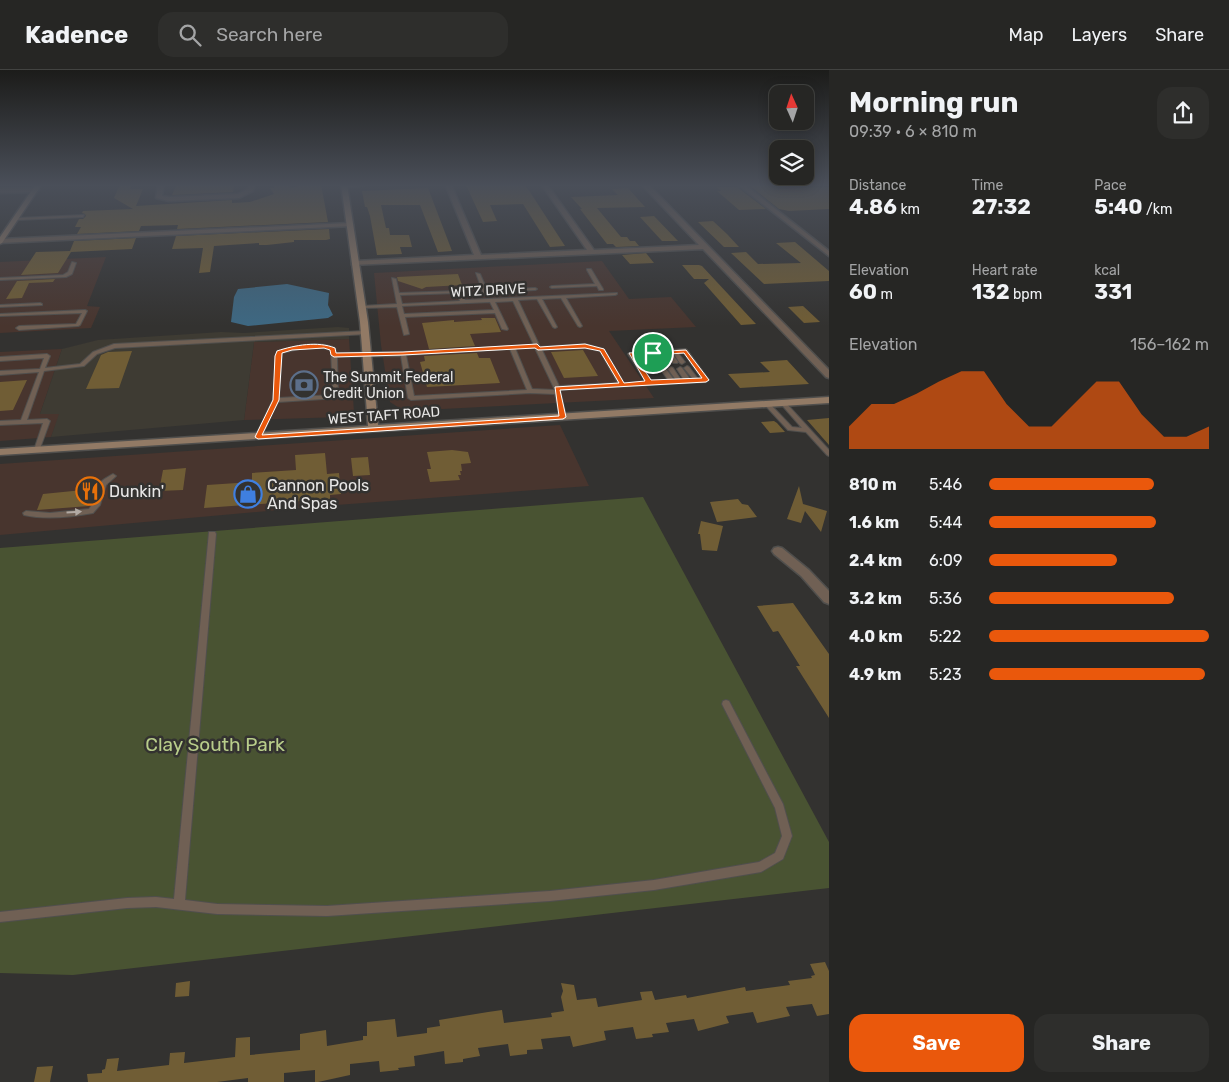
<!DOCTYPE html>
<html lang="en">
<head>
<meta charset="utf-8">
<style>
  :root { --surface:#262624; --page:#2e2e2c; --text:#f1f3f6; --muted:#a4a5a6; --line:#424341; --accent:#ea580c }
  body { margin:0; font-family:Rubik,sans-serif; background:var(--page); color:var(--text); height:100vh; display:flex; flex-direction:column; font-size:19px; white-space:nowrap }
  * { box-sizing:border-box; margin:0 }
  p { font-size:16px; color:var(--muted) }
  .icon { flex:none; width:28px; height:28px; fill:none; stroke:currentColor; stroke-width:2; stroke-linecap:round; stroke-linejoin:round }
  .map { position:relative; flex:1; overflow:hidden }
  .details { display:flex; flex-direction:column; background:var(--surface); width:400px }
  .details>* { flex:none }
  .needle { width:32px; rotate:357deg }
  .fabs { position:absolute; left:769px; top:15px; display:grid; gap:10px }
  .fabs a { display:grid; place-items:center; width:45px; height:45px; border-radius:10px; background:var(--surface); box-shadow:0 2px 12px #0003,0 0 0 1px var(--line); font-size:25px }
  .pin { position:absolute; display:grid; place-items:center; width:42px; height:42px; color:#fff; margin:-21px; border:2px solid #fff; border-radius:50%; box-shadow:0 1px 5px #0007 }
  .round { display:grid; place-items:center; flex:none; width:52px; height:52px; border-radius:15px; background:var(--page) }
  .overview { display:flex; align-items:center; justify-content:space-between; height:85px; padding:0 20px }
  h1 { font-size:28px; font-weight:700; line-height:38px }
  .figures { display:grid; grid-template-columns:repeat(3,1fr); gap:8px; height:85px; padding:5px 20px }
  .figures div { display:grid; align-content:center }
  .figures b { font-size:21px; font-weight:700 }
  .figures small { font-size:14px; font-weight:400 }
  .figures p { font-size:14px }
  .chart { height:140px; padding:10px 20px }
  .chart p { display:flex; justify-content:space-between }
  .chart svg { width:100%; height:90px; margin-top:5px; fill:var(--accent); opacity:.7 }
  .action { display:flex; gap:10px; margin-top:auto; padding:10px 20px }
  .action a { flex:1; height:58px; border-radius:15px; background:var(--accent); color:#fff; font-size:20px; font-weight:700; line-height:58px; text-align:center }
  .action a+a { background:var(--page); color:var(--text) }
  ul { padding:0 20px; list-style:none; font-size:16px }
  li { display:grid; grid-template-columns:80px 60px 1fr; align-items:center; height:38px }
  li i { height:12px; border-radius:6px; background:var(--accent) }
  header { display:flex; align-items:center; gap:30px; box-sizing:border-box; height:70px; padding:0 25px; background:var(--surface); border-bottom:1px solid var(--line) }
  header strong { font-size:24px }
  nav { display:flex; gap:28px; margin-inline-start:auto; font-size:18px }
  .search { width:350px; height:45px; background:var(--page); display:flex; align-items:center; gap:12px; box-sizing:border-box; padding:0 18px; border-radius:15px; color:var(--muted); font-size:19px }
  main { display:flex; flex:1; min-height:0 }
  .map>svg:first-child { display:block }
  .commercial { fill:#48352e }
  .built { fill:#3e3b33 }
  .green { fill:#495332 }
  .water { fill:#3e6882 }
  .building { fill:#705d35 }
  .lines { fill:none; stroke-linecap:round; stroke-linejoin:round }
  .lane-casing { stroke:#504f4d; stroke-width:2 }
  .street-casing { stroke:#504f4d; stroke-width:3 }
  .secondary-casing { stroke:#504f4d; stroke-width:3 }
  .lane { fill:#706054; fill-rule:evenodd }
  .street { fill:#706054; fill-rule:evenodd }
  .secondary { fill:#927a65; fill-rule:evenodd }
  .oneway { fill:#b2aaa4 }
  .route { fill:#ea580c; stroke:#fff; fill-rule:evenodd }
  .labels { text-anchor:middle; stroke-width:5; stroke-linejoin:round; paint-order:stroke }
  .far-street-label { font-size:14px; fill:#e8e7e6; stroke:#333230 }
  .far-poi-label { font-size:14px; fill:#e8e7e6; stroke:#333230; text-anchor:start }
  .poi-label { font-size:16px; fill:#e8e7e6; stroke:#333230; text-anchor:start }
  .near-park-label { font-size:19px; fill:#b8cd8a; stroke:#333230 }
</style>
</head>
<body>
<header>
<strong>Kadence</strong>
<div class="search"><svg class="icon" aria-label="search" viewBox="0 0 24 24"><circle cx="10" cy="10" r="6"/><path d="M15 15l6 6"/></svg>Search here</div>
<nav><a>Map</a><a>Layers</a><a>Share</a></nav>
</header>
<main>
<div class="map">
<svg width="829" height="1012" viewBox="0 0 829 1012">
  <rect width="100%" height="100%" fill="#333230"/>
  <!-- commercial -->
  <path class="commercial" d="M106 187 87 236 100 237 91 258 0 263V192Z
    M602 191 629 229 671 227 696 257 609 261 654 328 404 341 390 332 381 275 374 203Z
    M349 269 354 342 342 347 244 350 254 272Z
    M62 279 40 344H60L51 367 0 371V282Z
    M560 355 589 416 323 436 0 465V394Z"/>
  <!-- built -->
  <path class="built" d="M338 257 349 258V269L254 272 244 350 51 367 59 344H40L62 279 98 270 221 262 244 263Z"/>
  <!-- green -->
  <path class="green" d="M643 427 829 772V818L73 905 0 903V478Z"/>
  <!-- water -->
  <path class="water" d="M287 214 329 223 328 235 333 245 328 248 248 256 231 252 234 227 238 219Z"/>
  <!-- building -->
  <path class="building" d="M120 114H133L130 119H143L136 136 232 130V133L250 132 274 124 270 118H274V116L289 115 291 118 306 114 315 116 321 114 328 152 177 159 178 155 141 156 139 161 77 164 81 157H75L79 149H83L86 146 85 144 82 143 83 141 133 139 114 128Z
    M524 114 530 122 565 176 550 177 523 134 490 135 497 151 483 152 466 115Z
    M176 116H234L233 122 172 125Z
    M750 116H771L779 119 829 117V139L789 141 779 139Z
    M717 117H737L766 139 739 140 717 121H721Z
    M428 118 452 181 438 182 420 135H381L386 158H389L390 165H409L412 177H400L402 184 377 185 370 146 367 137H365L362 121Z
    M628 118 645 137 597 138 621 167H627L630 171H635L639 176 616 177 613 174H607L580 139H582L571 127 618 125 612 119Z
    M654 146 678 171H662L640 147Z
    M713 151 727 164 739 177H724L698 152Z
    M329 159 330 169 326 170H294V172L267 175H259V173L214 176 210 202 199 203 203 178 172 179 176 166Z
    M136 168 132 179 71 182 58 203 21 205 36 182 70 181 74 171Z
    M795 172 829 201V211L764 214 731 183 746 182 758 194 801 193 776 173Z
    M646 183 654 193 630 194 622 185Z
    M682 195H699L702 196 756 254 741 255 704 213 709 209H694Z
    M458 204 462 215 426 217 422 219 398 211 397 207Z
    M55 209 53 212 29 213 22 228 6 229 17 211Z
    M803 236 818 250 820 252 804 253 788 237Z
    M481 248H495L501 262 470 264 475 276 429 279 422 253 454 250V252L482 250Z
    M583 280 598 306 564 308 551 282Z
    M132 281 119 318 86 319 101 285 108 282Z
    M477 283 479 288H490L500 313 427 317 420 292 425 291 424 286Z
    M787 290 809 314 740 318 728 304 770 302 760 292Z
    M27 310 13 340 0 341V312Z
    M829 348V375L807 350Z
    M774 351 777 353 785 362 770 363 761 352Z
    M452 380 468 382 471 393 461 394 462 401H460L461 405H458L460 410 430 412 427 399H431L427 382Z
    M325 383 327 404 339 403 341 424 330 425V429L204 438 207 415 252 412V403L296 400 295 385Z
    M368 387 370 405 353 406 351 388Z
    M186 398 183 420 159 421 163 400Z
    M799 416 803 434 827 441 821 462 805 441 801 453 787 449Z
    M93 419V421H95L89 436 37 440 43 424Z
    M738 429 742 434 748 435 757 447 717 452 710 432Z
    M701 451 723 456 717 481 702 480 700 464H698Z
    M793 533 829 584V648L796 596H800L778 561 773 562 757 536Z
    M825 892 829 901V944L817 946 812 934 786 937 790 946 757 953 753 942 726 946 729 953 698 961 694 949 666 953 669 962 652 964 653 967 636 969 633 957 604 961 606 970 573 977 570 966 541 969 543 979 527 980V984L510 986 508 974 478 978 480 986 463 989V992L445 994 444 981 414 986 415 996 398 998 399 1000 380 1002 379 991 350 994V1005L318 1012H315V1000L284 1003V1012H248V1008L217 1012H88L87 1004 102 1003V1000L105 999 107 989 119 988 117 1001 169 995 170 983 185 982 184 993 235 987 236 968 250 967V985L300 980V964L326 960 327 976 363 970V966H367V952L395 949 397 967 427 963V958L440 956 439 950 488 942 502 940 504 953 552 947 551 943 564 941 561 927 563 921 561 913 574 915 577 930 596 928 598 937 642 930 640 922 652 921 655 930 686 925 687 928 745 917 746 921 790 915 788 911 812 908 811 906 815 905 810 894Z
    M190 911 189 926 175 927 176 913Z
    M53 996 50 1012H34L37 997Z"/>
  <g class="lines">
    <!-- lane casing -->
    <g class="lane-casing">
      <path id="lane" d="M84 145 83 147 17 150 15 149 17 148Z
        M72 192 76 193 72 204 66 207 0 210V208L63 205 68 202Z
        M587 199H591L603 219V220H599L597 216 552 218 550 217 552 216 595 214 587 200Z
        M476 203 480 204 487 220 535 218 537 219 535 220 488 222V225H484Z
        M392 208 396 209 399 223 459 221 461 222 465 230 617 223V224L615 225 566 228 582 256 580 257 578 256 561 228 542 229 557 257 555 258 553 257 537 229 518 230 540 277 585 274 604 279 624 313 646 312 628 284 629 283 685 279 687 280 709 310 706 312 560 320 566 347 563 349 560 347 555 324 530 323 411 330 408 328 401 286 337 287 338 328 278 332 261 367 258 369 256 368 255 367 273 330 277 281C295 276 317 270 335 278L336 283 403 282 534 275 513 231 495 232 508 259 507 260 502 259 495 243 405 247 409 264 404 265 397 237 362 238 360 237 362 236 397 234ZM457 223 460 231 402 234 400 225ZM490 232 494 240 404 244 402 236ZM315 277 322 278 331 280 333 325 279 328 282 283 299 279ZM515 278H535L555 320 532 319ZM585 278 600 281 618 313 559 316 542 280ZM510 279 527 320 414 326 406 285ZM672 283H673L680 293 682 294 685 292 678 283H684L702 309H698L689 297 687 296 684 298 693 309H690L682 298 680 297 677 299 684 310H681L673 298 671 297 668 299 676 310H674L666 299 664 298 661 300 669 311 652 312 635 285 651 284 658 294H662L663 293 656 284H658L665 294 667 295 670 293 663 284H666L673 293H677L678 292Z
        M40 233 42 234V235L0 237V235Z
        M85 240 87 241 80 255 78 256 19 260 16 258 19 256 76 254 82 243 0 246V244Z
        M365 261 367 262V264L115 278 97 284 84 296 44 301 27 350 47 349 50 351 39 381 37 382 34 380 43 353 0 355V351L21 350 39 302 0 305V301L40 299 44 288 0 291V287L47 284 50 286 45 298 80 294 93 282 114 274Z
        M783 331 785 332 829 380V386L827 385 806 362 788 360 764 334 767 332 769 333 792 357 802 358 781 334 780 333Z
        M113 404 116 406 106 415 100 435 93 443C71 447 46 450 24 445L23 443 26 441 50 443 89 439C97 431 94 419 102 411 105 408 110 406 113 404Z
        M209 462H215L216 464 185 830 217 834 327 836 550 821 654 810 759 792 775 783 782 766 775 738 722 634 723 631 726 630 729 631 783 734 792 766 783 789 761 802 654 820 550 831 327 846 217 844 156 837 127 838 0 852V842L127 828 156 827 174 829Z"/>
    </g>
    <!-- street casing -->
    <g class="street-casing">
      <path id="street" d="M158 114H164L162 126 169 127 238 124 248 119 249 114H255L253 121 239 128 169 131 156 128Z
        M343 114H372L344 118 341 116Z
        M445 114H451L481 185 587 180 541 114H547L594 180 699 175 641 114H648L829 300V308L826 307 703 179 352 195V191H355L474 185Z
        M737 114H744L829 181V186Z
        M0 119 36 118 39 120 36 122 0 123Z
        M350 153 353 155 352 156 0 173 1 169Z
        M778 477 782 478 809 500 829 521V534L824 532 801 506 774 484 772 481 774 478Z"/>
    </g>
    <!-- secondary casing -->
    <g class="secondary-casing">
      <path id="secondary" d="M36 114H42L2 173 0 174V167Z
        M341 114H347L368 252 378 355 829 327V333L0 385V379L368 356 360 252Z"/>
    </g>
    <!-- lane -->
    <use href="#lane" class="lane"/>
    <!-- street -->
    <use href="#street" class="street"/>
    <!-- secondary -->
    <use href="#secondary" class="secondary"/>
  </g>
  <!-- one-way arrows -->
  <defs><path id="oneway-solid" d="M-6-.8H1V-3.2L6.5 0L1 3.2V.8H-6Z" transform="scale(1.25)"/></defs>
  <use class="oneway" href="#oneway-solid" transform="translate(74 442) rotate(-4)"/>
  <!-- sky -->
  <linearGradient id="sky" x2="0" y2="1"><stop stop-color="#1c1c1a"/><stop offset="0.45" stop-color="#4a4f59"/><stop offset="1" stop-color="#4a4f59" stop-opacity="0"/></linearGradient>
  <rect width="829" height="256" fill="url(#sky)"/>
  <!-- route -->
  <path class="route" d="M537 274 540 277 585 274 604 279 624 313 645 311 629 283 686 280 709 310 706 312 560 320 566 347 563 349 258 369 255 367 273 330 275 286 277 281C295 275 318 271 335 278L336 283 403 282ZM324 278 330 280 331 285 334 287 403 285 535 278 538 280 585 278 600 281 619 313 555 317 559 346 262 365 279 330 282 283 292 280ZM684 283 702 308 651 310 635 286Z"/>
  <!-- icons -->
  <defs>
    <g id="bank-ring" transform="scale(1.4375)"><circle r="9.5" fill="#333230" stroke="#5c6f8a" stroke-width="1.5"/><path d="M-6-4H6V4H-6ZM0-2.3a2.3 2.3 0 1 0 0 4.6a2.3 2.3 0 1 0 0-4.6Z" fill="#5c6f8a"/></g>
    <g id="restaurant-ring" transform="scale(1.4375)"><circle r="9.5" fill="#333230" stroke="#e8710a" stroke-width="1.5"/><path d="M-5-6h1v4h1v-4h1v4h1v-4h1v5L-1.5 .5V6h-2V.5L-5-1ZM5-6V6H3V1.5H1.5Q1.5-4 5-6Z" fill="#e8710a"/></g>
    <g id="shop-ring" transform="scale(1.4375)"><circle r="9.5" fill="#333230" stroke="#3f7fe0" stroke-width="1.5"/><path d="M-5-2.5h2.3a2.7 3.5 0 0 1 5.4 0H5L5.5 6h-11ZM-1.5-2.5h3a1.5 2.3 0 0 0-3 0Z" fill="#3f7fe0"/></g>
  </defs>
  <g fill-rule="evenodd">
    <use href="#bank-ring" x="304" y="315"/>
    <use href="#restaurant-ring" x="90" y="421"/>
    <use href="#shop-ring" x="248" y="424"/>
  </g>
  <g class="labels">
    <!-- far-street labels -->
    <g class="far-street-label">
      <text transform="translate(488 220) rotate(-3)" y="5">WITZ DRIVE</text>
      <text transform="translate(384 345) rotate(-4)" y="5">WEST TAFT ROAD</text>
    </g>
    <!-- far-poi labels -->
    <g class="far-poi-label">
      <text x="323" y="312">The Summit Federal<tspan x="323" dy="16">Credit Union</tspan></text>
    </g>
    <!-- poi labels -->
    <g class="poi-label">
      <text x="267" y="421">Cannon Pools<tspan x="267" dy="18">And Spas</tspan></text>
      <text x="109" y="427">Dunkin'</text>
    </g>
    <!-- near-park labels -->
    <g class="near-park-label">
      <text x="215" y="681">Clay South Park</text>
    </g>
  </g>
</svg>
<div class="fabs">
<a><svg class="needle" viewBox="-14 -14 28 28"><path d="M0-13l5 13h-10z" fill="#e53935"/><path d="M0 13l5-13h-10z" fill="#a4a5a6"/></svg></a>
<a><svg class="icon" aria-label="layers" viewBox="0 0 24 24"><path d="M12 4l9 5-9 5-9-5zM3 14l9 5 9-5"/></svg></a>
</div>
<div class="pin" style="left:653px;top:283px;background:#1e9e55"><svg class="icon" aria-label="arrive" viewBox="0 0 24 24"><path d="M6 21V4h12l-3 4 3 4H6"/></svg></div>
</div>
<section class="details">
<div class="overview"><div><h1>Morning run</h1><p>09:39 · 6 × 810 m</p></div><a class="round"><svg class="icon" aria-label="share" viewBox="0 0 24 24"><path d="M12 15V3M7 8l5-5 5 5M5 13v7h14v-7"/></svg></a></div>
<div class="figures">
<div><p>Distance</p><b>4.86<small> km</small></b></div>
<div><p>Time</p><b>27:32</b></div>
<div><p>Pace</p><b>5:40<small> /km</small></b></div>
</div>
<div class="figures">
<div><p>Elevation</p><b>60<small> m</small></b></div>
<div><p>Heart rate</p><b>132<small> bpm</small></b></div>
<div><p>kcal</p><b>331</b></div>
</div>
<div class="chart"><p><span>Elevation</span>156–162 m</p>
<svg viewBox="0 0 160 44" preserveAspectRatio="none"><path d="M0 44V33L10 22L20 22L30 17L40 11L50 6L60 6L70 22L80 33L90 33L100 22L110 11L120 11L130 27L140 38L150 38L160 33V44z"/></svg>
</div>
<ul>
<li><b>810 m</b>5:46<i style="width:75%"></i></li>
<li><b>1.6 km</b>5:44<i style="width:76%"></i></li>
<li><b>2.4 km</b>6:09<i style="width:58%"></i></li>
<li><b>3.2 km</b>5:36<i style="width:84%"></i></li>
<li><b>4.0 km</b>5:22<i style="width:100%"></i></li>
<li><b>4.9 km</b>5:23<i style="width:98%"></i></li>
</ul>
<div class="action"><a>Save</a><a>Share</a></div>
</section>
</main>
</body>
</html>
